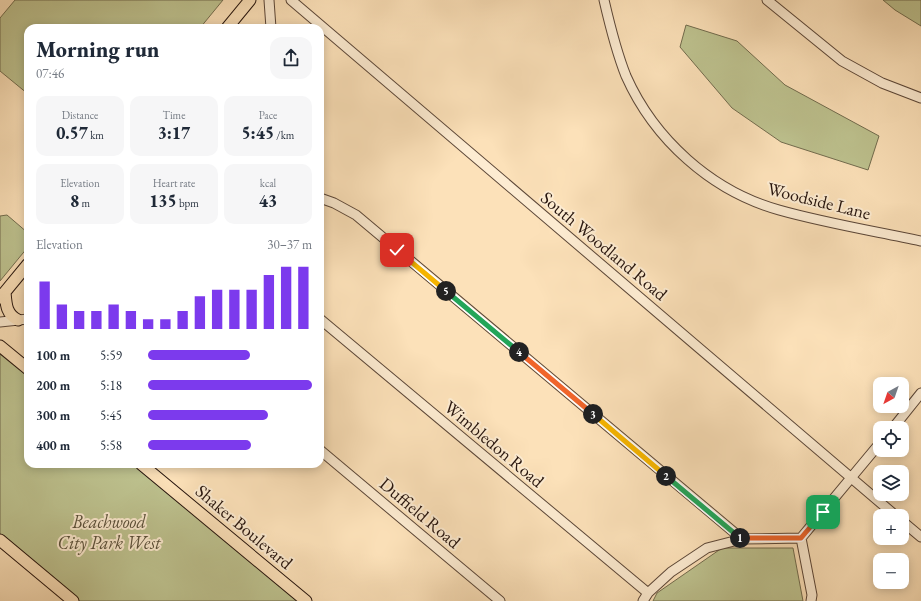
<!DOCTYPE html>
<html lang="en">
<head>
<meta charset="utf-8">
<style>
  :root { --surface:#fff; --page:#f6f6f7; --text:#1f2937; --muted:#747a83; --accent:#7c3aed }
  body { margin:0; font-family:"EB Garamond",serif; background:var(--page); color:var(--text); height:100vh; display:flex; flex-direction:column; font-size:15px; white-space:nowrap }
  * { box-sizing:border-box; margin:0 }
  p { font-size:13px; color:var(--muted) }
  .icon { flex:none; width:22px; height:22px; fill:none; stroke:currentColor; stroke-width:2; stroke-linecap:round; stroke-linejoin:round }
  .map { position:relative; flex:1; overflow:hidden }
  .panel { position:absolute; left:24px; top:24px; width:300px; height:444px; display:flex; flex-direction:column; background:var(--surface); border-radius:12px; box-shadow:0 2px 10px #0003 }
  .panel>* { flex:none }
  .needle { width:26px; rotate:220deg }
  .tools { position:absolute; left:873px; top:377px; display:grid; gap:8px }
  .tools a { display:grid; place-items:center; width:36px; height:36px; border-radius:8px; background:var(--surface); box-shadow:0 2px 10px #0003; font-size:20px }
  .pin { position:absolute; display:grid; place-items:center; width:34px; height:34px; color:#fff; margin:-17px; border-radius:8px; box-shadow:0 2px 6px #0006 }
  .km { position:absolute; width:20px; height:20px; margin:-10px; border-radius:50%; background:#222; color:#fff; font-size:11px; line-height:20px; text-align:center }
  .round { display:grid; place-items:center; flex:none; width:42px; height:42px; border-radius:12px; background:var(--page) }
  .head { display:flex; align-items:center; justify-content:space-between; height:68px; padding:0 12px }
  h1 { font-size:22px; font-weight:800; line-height:30px }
  .figures { display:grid; grid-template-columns:repeat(3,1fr); gap:6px; height:68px; padding:4px 12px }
  .figures div { display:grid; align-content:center; border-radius:10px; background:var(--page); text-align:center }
  .figures b { font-size:17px; font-weight:800 }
  .figures small { font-size:11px; font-weight:400 }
  .figures p { font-size:11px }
  .chart { height:112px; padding:8px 12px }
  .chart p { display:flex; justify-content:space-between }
  .chart svg { width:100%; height:72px; margin-top:4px; stroke:var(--accent); stroke-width:6 }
  ul { padding:0 12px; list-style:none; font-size:13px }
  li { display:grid; grid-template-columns:64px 48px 1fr; align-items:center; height:30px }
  li i { height:10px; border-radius:5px; background:var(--accent) }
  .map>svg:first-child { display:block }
  .green { fill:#bec390; stroke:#726c4e }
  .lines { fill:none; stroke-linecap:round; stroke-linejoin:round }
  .minor-casing { stroke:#5c4738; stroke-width:11 }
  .major-casing { stroke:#26140d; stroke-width:13 }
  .minor { stroke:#fdecd2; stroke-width:9 }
  .major { stroke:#fce1b9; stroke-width:11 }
  .split-1-casing { stroke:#fff; stroke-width:8 }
  .split-2-casing { stroke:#fff; stroke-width:8 }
  .split-3-casing { stroke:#fff; stroke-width:8 }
  .split-4-casing { stroke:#fff; stroke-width:8 }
  .split-5-casing { stroke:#fff; stroke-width:8 }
  .split-6-casing { stroke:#fff; stroke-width:8 }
  .split-1 { stroke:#f0652b; stroke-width:5 }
  .split-2 { stroke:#22a559; stroke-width:5 }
  .split-3 { stroke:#f5b400; stroke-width:5 }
  .split-4 { stroke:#f0652b; stroke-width:5 }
  .split-5 { stroke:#22a559; stroke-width:5 }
  .split-6 { stroke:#f5b400; stroke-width:5 }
  .labels { text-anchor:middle; stroke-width:4; stroke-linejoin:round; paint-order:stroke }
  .street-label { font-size:18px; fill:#26140d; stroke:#fdecd2 }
  .park-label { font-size:18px; font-style:italic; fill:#5b513b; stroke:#fdecd2 }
</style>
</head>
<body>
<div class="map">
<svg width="921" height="601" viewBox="0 0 921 601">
  <rect width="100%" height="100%" fill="#fce1b9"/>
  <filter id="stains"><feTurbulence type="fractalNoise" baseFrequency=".005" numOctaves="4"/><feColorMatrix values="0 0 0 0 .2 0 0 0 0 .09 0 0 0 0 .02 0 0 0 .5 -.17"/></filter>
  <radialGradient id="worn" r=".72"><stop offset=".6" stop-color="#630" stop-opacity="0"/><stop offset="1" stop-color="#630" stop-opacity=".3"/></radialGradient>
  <!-- green -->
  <path class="green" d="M15 0H223L200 28H28V94L0 71V18Z
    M883 0H921V26L895 10Z
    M686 25 737 41 785 85 879 136 868 170 781 142 732 108 680 47Z
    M7 215 28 233V247L0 281V216Z
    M0 346 28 369V464H141L306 601H73L0 540Z
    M722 548H793L803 601H653L657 593Z"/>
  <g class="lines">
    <!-- minor casing -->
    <g class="minor-casing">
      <path id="minor" d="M269 0 271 28
        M291 0 896 516
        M604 0C610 26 616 51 626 76 654 139 711 191 779 210 825 223 874 231 921 241
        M767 0 842 61 882 83 921 98
        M320 198 334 203 356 215 742 539
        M320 319 648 593
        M0 322 28 319
        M893 428 921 393
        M320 450 500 601
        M902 521 921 537
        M801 538 880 443
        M801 538 812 595 811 601
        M643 601 648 593 671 572 707 548 742 539 801 538"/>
    </g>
    <!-- major casing -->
    <g class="major-casing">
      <path id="major" d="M227 28 250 0
        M5 292C6 304 6 314 18 320
        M0 298 28 264
        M0 346 28 369
        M141 464 306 601
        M0 540 73 601"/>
    </g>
    <!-- minor -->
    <use href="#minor" class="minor"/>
    <!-- major -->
    <use href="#major" class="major"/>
  </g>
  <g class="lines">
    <!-- split-1 casing -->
    <g class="split-1-casing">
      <path id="split-1" d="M740 538H801L823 512"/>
    </g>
    <!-- split-2 casing -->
    <g class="split-2-casing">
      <path id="split-2" d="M666 476 740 538"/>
    </g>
    <!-- split-3 casing -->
    <g class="split-3-casing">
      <path id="split-3" d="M593 414 666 476"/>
    </g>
    <!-- split-4 casing -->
    <g class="split-4-casing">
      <path id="split-4" d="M519 352 593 414"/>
    </g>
    <!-- split-5 casing -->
    <g class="split-5-casing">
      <path id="split-5" d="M446 291 519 352"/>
    </g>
    <!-- split-6 casing -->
    <g class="split-6-casing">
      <path id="split-6" d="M397 250 446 291"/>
    </g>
    <!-- split-1 -->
    <use href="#split-1" class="split-1"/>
    <!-- split-2 -->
    <use href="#split-2" class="split-2"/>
    <!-- split-3 -->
    <use href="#split-3" class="split-3"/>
    <!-- split-4 -->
    <use href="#split-4" class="split-4"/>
    <!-- split-5 -->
    <use href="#split-5" class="split-5"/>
    <!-- split-6 -->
    <use href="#split-6" class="split-6"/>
  </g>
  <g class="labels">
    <!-- street labels -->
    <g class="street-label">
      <text transform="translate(819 201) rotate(14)" y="6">Woodside Lane</text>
      <text transform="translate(604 246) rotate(40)" y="6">South Woodland Road</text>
      <text transform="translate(494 444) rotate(40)" y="6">Wimbledon Road</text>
      <text transform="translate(420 513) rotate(40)" y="6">Duffield Road</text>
      <text transform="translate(244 527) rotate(40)" y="6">Shaker Boulevard</text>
    </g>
    <!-- park labels -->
    <g class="park-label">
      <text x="109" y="528">Beachwood<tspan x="109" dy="21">City Park West</tspan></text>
    </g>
  </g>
  <rect width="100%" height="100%" filter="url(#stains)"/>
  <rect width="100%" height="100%" fill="url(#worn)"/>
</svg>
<div class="tools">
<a><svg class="needle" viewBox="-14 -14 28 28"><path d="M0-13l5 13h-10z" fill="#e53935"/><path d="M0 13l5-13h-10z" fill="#747a83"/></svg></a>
<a><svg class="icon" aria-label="locate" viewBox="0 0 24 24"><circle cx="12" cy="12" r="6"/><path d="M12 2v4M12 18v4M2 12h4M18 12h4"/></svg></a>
<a><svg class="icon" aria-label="layers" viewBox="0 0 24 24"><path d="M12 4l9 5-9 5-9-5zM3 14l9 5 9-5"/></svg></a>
<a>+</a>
<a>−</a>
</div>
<div class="pin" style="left:823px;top:512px;background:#1e9e55"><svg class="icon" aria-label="arrive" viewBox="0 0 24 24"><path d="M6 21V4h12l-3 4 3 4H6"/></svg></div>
<div class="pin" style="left:397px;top:250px;background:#d93025"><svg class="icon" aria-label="check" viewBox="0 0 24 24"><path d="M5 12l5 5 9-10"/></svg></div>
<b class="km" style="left:740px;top:538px">1</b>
<b class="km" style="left:666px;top:476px">2</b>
<b class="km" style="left:593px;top:414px">3</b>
<b class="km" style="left:519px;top:352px">4</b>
<b class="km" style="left:446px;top:291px">5</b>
<section class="panel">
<div class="head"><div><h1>Morning run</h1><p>07:46</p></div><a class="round"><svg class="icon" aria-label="share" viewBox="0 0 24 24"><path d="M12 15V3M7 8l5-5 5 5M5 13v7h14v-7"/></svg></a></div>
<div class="figures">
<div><p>Distance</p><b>0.57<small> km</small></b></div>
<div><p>Time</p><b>3:17</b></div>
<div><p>Pace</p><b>5:45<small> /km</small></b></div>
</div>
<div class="figures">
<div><p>Elevation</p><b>8<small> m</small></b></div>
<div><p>Heart rate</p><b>135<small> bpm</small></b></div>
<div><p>kcal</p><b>43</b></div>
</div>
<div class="chart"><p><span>Elevation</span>30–37 m</p>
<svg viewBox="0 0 160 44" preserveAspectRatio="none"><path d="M5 44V15M15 44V29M25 44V33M35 44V33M45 44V29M55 44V33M65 44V38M75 44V38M85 44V33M95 44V24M105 44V20M115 44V20M125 44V20M135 44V11M145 44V6M155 44V6"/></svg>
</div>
<ul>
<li><b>100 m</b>5:59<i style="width:62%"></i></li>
<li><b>200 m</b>5:18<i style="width:100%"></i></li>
<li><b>300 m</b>5:45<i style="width:73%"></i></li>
<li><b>400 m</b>5:58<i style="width:63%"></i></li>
</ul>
</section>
</div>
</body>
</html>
